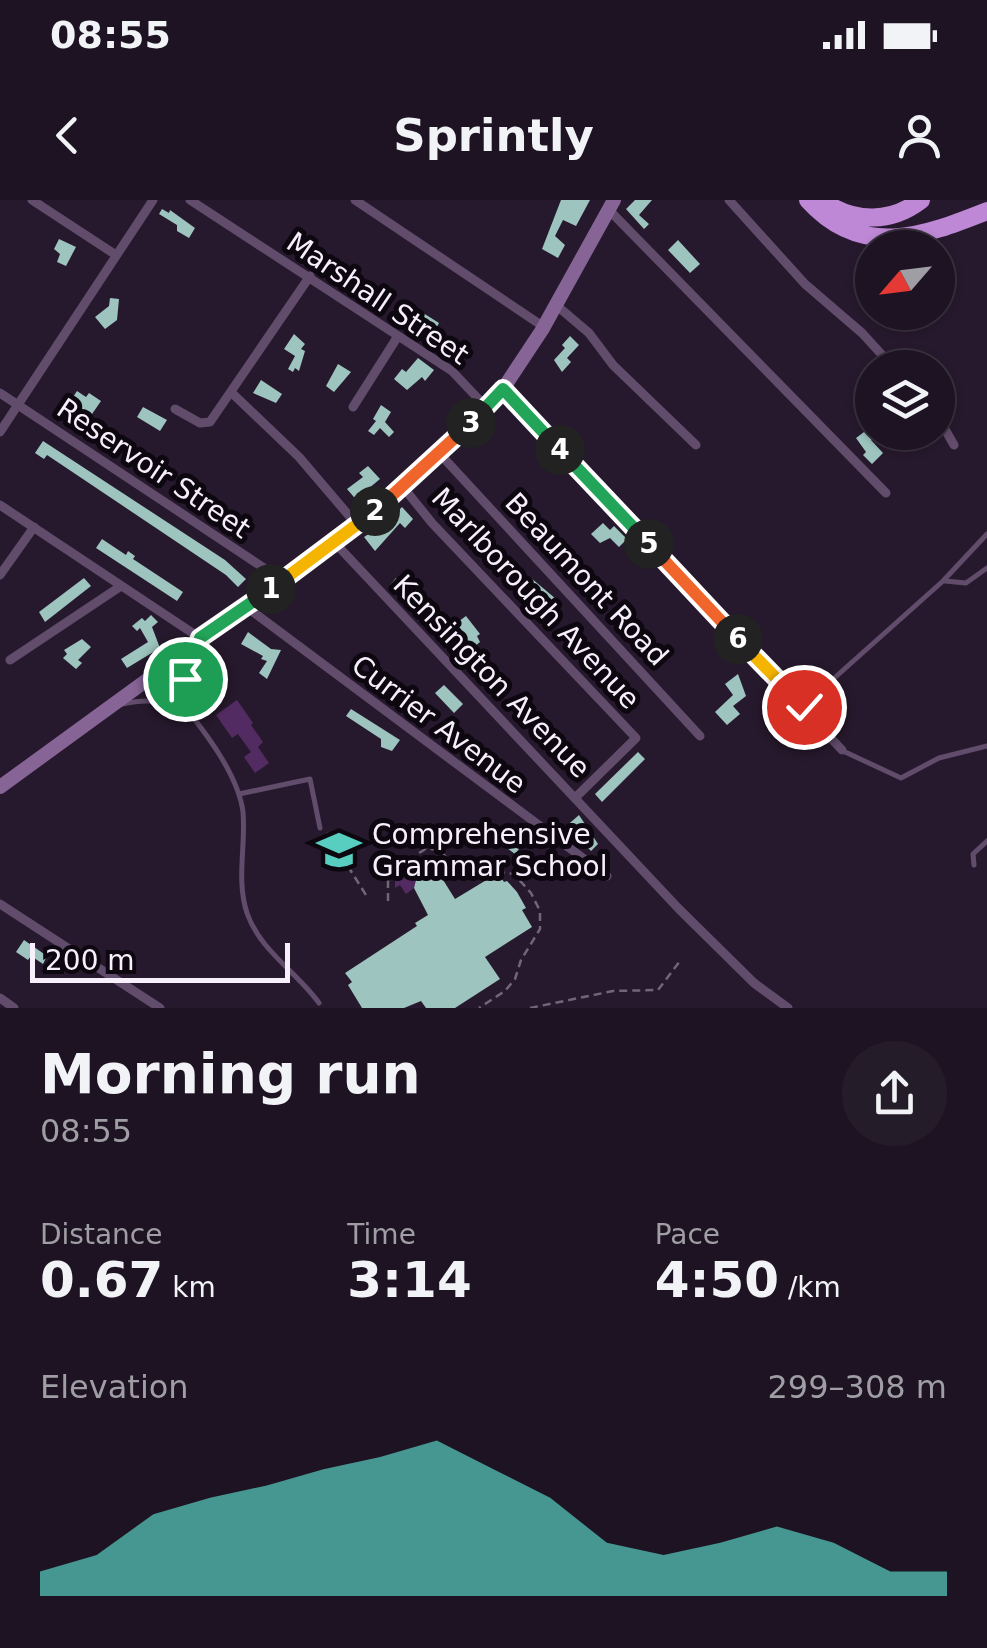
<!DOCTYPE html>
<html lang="en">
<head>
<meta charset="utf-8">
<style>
  :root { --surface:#1d1322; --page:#251c2a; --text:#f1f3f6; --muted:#a09ea5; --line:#3b3240; --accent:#58cec1 }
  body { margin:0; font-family:"DejaVu Sans",sans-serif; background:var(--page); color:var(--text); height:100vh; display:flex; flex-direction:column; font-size:38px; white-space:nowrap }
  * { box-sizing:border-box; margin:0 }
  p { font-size:32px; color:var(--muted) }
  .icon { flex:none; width:55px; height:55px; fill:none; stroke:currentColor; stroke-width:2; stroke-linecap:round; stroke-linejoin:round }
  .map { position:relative; height:808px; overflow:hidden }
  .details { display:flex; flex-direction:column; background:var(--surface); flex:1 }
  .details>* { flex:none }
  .needle { width:65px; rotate:242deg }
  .controls { position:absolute; left:855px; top:30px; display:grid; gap:20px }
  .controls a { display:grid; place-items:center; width:100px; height:100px; border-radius:50%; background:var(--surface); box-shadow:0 2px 8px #0004,0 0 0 2px var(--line); font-size:50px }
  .scale { position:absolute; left:30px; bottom:25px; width:260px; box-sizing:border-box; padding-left:10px; border:5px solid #f8effd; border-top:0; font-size:28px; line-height:35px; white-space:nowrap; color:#f8effd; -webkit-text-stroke:8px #0d0710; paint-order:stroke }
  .pin { position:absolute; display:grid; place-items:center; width:85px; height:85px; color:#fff; margin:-42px; border:5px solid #fff; border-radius:50%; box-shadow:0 2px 10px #0007 }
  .km { position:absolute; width:50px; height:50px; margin:-25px; border-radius:50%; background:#222; color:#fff; font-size:28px; line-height:50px; text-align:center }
  .round { display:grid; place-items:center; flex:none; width:105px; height:105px; border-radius:52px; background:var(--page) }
  .head { display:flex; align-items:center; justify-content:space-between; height:170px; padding:0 40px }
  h1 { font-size:55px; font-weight:700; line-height:75px }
  .stats { display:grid; grid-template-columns:repeat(3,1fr); gap:15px; height:170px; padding:10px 40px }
  .stats div { display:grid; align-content:center }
  .stats b { font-size:50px; font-weight:700 }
  .stats small { font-size:28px; font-weight:400 }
  .stats p { font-size:28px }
  .chart { height:280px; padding:20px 40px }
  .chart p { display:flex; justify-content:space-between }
  .chart svg { width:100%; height:180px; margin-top:10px; fill:var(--accent); opacity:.7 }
  .status { display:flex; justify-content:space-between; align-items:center; height:70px; padding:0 50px; background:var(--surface); direction:ltr }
  .status svg { height:28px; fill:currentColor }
  header { display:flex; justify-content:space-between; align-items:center; height:130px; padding:0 40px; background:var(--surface); font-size:45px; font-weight:700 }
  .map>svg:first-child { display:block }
  .green { fill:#532b63 }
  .building { fill:#9dc4be }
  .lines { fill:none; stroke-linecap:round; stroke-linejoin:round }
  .path { stroke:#726577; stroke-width:2.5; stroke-dasharray:8 5; stroke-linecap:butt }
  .lane { stroke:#614c6b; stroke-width:5 }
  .street { stroke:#614c6b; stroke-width:9 }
  .secondary { stroke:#876496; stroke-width:14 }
  .highway { stroke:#be88d6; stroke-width:18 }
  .split-1-casing { stroke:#fff; stroke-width:20 }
  .split-2-casing { stroke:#fff; stroke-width:20 }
  .split-3-casing { stroke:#fff; stroke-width:20 }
  .split-4-casing { stroke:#fff; stroke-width:20 }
  .split-5-casing { stroke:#fff; stroke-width:20 }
  .split-6-casing { stroke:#fff; stroke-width:20 }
  .split-7-casing { stroke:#fff; stroke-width:20 }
  .split-1 { stroke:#22a559; stroke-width:12 }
  .split-2 { stroke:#f5b400; stroke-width:12 }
  .split-3 { stroke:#f0652b; stroke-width:12 }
  .split-4 { stroke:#22a559; stroke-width:12 }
  .split-5 { stroke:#22a559; stroke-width:12 }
  .split-6 { stroke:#f0652b; stroke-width:12 }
  .split-7 { stroke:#f5b400; stroke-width:12 }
  .labels { text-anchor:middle; stroke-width:10; stroke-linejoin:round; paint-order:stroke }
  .street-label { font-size:28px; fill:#f8effd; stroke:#0d0710 }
  .poi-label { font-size:28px; fill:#f8effd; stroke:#0d0710; text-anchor:start }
</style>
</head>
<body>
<div class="status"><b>08:55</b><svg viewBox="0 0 49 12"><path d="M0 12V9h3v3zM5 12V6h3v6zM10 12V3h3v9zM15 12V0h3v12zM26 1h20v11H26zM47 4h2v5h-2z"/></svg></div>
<header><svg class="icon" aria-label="back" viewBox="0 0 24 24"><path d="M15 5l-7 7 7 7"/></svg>Sprintly<svg class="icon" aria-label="person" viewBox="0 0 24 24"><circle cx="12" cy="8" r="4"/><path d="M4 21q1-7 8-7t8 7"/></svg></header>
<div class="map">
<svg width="987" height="808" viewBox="0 0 987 808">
  <rect width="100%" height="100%" fill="#27192d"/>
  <!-- green -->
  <path class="green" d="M237 500 253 523 251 525 263 542 258 547 269 563 255 573 244 557 251 552 238 534 232 538 216 515Z
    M426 655 437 658 445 670 438 674 424 671 417 676 414 688 406 694 400 685 395 688V676L399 672Z"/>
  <!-- building -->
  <path class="building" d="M561 0H590L576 26 563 20 555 36 565 45 558 58 542 49Z
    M635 0H652L639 15 649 24 644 29 626 9Z
    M162 9 169 13 170 10 195 28 189 38 177 31V25L159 14Z
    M59 39 76 47 66 66 57 62 60 54 54 49Z
    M678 40 700 64 690 73 668 50Z
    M110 98 119 99 117 120 105 129 95 117 109 106Z
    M420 111 439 123 433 134 412 123Z
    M294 134 305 144 301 149 305 151 299 171 295 168 293 172 288 169 295 156 284 149Z
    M570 136 579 145 567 158 571 162 562 172 554 160 565 148 562 145Z
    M418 158 434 170 425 181 422 177 407 190 394 179 402 169 406 172Z
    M338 164 351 172 334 192 326 186Z
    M261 180 282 194 276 203 253 193Z
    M77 191 86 197 89 193 101 201 90 217 72 209 74 206 69 203Z
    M381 205 391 212 385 222 394 232 389 237 380 228 374 235 368 231 376 221 373 219Z
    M143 207 167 220 160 231 137 217Z
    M868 229 874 237 871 240 883 253 872 264 863 255 866 252 856 238Z
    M43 241 225 360 246 379 238 387 226 375 59 263 47 255 44 259 35 253Z
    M368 266 380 279 368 289 372 294 359 303 347 289 363 277 359 273Z
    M189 281 208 294 197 309 186 301 189 296 182 290Z
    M402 307 413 319 405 328 400 323 375 351 364 337 375 330 377 332Z
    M603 323 610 330 614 326 627 339 619 347 610 338 600 343 591 334Z
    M102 339 126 355 128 351 135 356 133 359 183 392 177 401 96 348Z
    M84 378 91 386 45 422 39 412Z
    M396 378 416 397 424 395 429 400 422 408 429 417 423 422 390 385Z
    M531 378 556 399 560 405 554 410 549 405 544 410 540 404 544 400 534 390 530 394 524 388Z
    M151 415 158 422 152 427 160 448 127 468 121 459 148 442 140 428 137 431 132 426 142 418 145 421Z
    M466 416 480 434 477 436 480 442 469 451 447 430Z
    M248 432 271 449 281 450 267 479 259 473 267 461 261 459 263 456 241 444Z
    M82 439 91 447 78 460 82 463 76 469 63 458 67 454 64 450Z
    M738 474 746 496 733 506 740 514 727 525 715 512 733 495 725 484Z
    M444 485 463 504 454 513 435 493Z
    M351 509 400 540 392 551 381 547V539L346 516Z
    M638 552 645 559 602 602 595 594Z
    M579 615 598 644 591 651 573 632 568 635 563 629Z
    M504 624 516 633 513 637 523 644 515 654 507 648 510 643 497 633Z
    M425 671 440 675 455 699 498 673 504 682 507 681 517 692 526 708 522 710 532 727 485 757 500 779 455 808H426L421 801 404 808H362L348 785 352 782 345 773 417 726 415 723 428 715 414 688 417 676Z
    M24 740 47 756 43 764 31 756 28 760 16 752Z"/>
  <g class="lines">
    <!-- path -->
    <path class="path" d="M327 633 366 695
      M388 701V673L427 648 441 651 460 674 471 676 493 671 514 674 531 693 540 711V729L521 760 515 779 505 791 479 808
      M530 808 613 791 658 790 680 761"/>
    <!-- lane -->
    <path class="lane" d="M945 381 966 383 987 368
      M159 473C187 511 237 565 243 612 246 645 236 680 247 713 260 751 297 772 319 803
      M122 504C150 498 168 500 191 518
      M803 506 943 381 987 334
      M192 515 185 479 193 453
      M843 551 901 578 939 558 987 546
      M239 594 310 579 320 628
      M974 665 973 654 987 641"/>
    <!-- street -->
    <path class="street" d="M32 0 116 55
      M190 0 452 171 486 207
      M355 0 544 127
      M729 0 805 84 862 133 894 168
      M609 10 886 293
      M556 105 589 133 613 165 696 245
      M503 189 842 550
      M0 193 282 380
      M232 193 299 257 357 325
      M353 207 398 136
      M175 209 200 223 210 222 310 76
      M938 217 954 245
      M0 232 153 0
      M440 254 700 536
      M403 287 432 323 636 538 576 597
      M0 305 200 438
      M335 343 679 709 754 783 788 808
      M0 375 34 327
      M245 406 607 676
      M10 460 121 386
      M0 704 160 808
      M0 798 14 808"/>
    <!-- secondary -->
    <path class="secondary" d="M0 587 335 343 443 251 503 189 542 130 614 0"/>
    <!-- highway -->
    <path class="highway" d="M808 0C862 60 924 36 987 11
      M824 2C855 23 891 23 921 0"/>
  </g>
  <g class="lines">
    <!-- split-1 casing -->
    <g class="split-1-casing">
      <path id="split-1" d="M185 479 200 438 271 389"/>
    </g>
    <!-- split-2 casing -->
    <g class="split-2-casing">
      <path id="split-2" d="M271 389 375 311"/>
    </g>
    <!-- split-3 casing -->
    <g class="split-3-casing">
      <path id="split-3" d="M375 311 471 223"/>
    </g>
    <!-- split-4 casing -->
    <g class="split-4-casing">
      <path id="split-4" d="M471 223 503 189 560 250"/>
    </g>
    <!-- split-5 casing -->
    <g class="split-5-casing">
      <path id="split-5" d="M560 250 649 344"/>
    </g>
    <!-- split-6 casing -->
    <g class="split-6-casing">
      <path id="split-6" d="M649 344 738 439"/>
    </g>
    <!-- split-7 casing -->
    <g class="split-7-casing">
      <path id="split-7" d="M738 439 804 507"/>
    </g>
    <!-- split-1 -->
    <use href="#split-1" class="split-1"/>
    <!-- split-2 -->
    <use href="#split-2" class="split-2"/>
    <!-- split-3 -->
    <use href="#split-3" class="split-3"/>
    <!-- split-4 -->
    <use href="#split-4" class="split-4"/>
    <!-- split-5 -->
    <use href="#split-5" class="split-5"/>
    <!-- split-6 -->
    <use href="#split-6" class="split-6"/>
    <!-- split-7 -->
    <use href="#split-7" class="split-7"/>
  </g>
  <!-- icons -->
  <defs>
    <g id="school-bare" transform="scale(3.45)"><path d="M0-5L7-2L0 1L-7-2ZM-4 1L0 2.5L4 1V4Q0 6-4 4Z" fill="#58cec1" stroke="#0d0710" stroke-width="2.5" paint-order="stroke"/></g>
  </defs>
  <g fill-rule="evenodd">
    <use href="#school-bare" x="339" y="650"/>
  </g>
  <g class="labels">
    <!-- street labels -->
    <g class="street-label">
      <text transform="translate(378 98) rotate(34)" y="10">Marshall Street</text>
      <text transform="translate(154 268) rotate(34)" y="10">Reservoir Street</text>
      <text transform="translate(587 379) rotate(47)" y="10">Beaumont Road</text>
      <text transform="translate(536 398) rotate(47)" y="10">Marlborough Avenue</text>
      <text transform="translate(492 476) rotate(46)" y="10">Kensington Avenue</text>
      <text transform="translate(439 524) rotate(37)" y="10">Currier Avenue</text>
    </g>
    <!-- poi labels -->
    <g class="poi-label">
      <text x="372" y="644">Comprehensive<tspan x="372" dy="32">Grammar School</tspan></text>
    </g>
  </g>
</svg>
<div class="controls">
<a><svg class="needle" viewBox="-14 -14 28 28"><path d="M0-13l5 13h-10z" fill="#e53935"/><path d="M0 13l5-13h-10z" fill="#a09ea5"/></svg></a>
<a><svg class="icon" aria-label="layers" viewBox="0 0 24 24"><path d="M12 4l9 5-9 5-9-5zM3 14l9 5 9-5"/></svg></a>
</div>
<div class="scale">200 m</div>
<div class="pin" style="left:185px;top:479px;background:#1e9e55"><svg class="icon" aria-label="arrive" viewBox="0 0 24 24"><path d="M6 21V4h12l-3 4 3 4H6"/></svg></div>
<div class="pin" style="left:804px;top:507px;background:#d93025"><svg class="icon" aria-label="check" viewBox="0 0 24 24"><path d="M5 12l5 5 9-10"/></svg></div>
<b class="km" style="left:271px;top:389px">1</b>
<b class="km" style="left:375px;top:311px">2</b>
<b class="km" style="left:471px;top:223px">3</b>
<b class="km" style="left:560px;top:250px">4</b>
<b class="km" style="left:649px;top:344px">5</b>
<b class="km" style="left:738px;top:439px">6</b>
</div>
<section class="details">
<div class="head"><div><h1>Morning run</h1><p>08:55</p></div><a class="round"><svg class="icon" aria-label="share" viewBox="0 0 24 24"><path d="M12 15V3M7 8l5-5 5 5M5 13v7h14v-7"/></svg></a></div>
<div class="stats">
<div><p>Distance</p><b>0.67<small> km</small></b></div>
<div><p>Time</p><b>3:14</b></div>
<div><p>Pace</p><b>4:50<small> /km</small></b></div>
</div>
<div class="chart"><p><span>Elevation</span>299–308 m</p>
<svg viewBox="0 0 160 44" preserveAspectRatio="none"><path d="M0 44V38L10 34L20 24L30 20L40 17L50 13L60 10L70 6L80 13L90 20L100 31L110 34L120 31L130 27L140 31L150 38L160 38V44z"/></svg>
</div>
</section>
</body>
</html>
